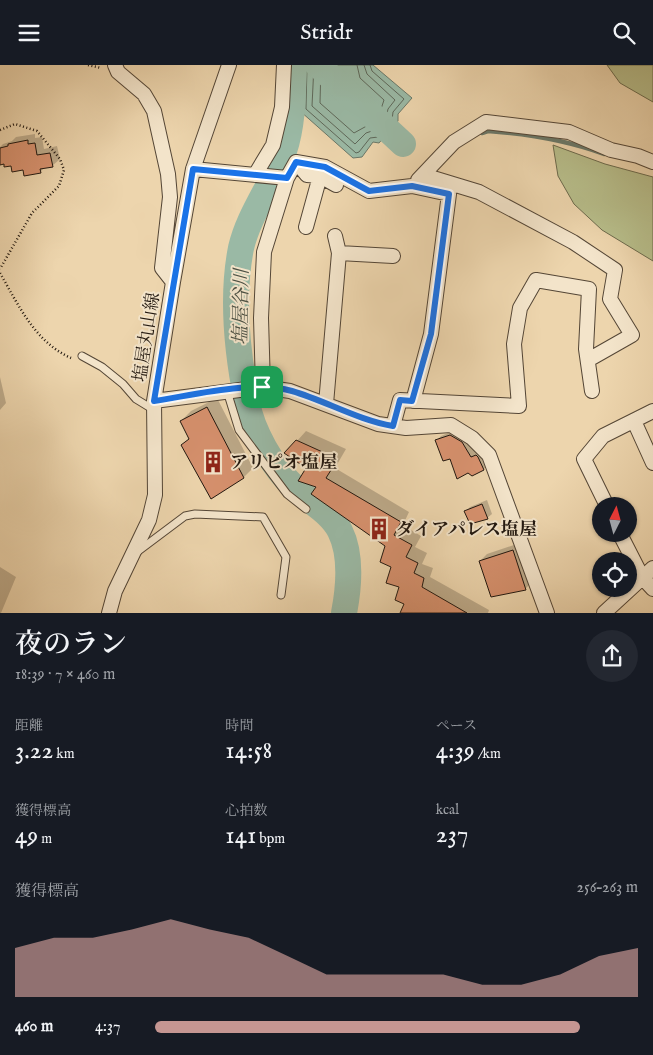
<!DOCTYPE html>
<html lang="ja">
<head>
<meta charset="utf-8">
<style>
  :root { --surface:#171b24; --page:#242831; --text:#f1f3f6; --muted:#9ea1a6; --accent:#c59692 }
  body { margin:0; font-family:"IM FELL English","Noto Serif JP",serif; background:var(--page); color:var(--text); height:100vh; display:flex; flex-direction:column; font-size:19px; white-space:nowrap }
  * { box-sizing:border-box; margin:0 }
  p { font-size:16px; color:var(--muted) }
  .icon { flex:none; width:28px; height:28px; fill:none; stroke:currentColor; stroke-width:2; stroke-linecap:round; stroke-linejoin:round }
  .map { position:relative; height:548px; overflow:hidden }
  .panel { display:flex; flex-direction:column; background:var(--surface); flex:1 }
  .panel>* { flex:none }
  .needle { width:32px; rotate:6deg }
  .tools { position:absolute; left:592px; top:432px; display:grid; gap:10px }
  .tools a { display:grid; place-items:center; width:45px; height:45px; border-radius:50%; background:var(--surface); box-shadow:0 1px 4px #0004; font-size:25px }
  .pin { position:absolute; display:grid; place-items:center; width:42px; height:42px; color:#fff; margin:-21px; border-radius:10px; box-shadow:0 2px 8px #0006 }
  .round { display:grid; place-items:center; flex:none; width:52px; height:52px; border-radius:26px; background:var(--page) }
  .overview { display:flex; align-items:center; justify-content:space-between; height:85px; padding:0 15px }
  h1 { font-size:28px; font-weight:600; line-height:38px }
  .metrics { display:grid; grid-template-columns:repeat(3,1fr); gap:8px; height:85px; padding:5px 15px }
  .metrics div { display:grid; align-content:center }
  .metrics b { font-size:25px; font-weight:600 }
  .metrics small { font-size:14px; font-weight:400 }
  .metrics p { font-size:14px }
  .chart { height:140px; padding:10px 15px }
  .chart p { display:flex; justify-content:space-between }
  .chart svg { width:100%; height:90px; margin-top:5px; fill:var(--accent); opacity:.7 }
  ul { padding:0 15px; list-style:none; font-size:16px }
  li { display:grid; grid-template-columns:80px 60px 1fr; align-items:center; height:38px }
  li i { height:12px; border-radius:6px; background:var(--accent) }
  header { display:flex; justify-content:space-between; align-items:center; height:65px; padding:0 15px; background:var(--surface); font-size:22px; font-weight:600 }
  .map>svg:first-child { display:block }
  .green { fill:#b7bd8a; stroke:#6c6a4c }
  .water { fill:#9ab9a5; stroke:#6a7869 }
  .shadow { fill:#0003 }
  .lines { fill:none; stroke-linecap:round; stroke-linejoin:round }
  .shore { stroke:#5e685a; stroke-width:1 }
  .stream { stroke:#6a7869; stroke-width:4.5 }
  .river { stroke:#9ab9a5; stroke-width:26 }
  .building { fill:#d7916e; stroke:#21170f }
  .service-casing { stroke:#544636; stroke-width:9 }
  .minor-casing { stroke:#544636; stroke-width:16 }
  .path { stroke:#21170f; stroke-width:2.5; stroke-dasharray:1 2.5; stroke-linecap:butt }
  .service { stroke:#f3e4ca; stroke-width:7 }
  .minor { stroke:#f3e4ca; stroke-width:14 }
  .route-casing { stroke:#fff; stroke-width:10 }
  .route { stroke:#1a73e8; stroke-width:6 }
  .labels { text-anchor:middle; stroke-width:4; stroke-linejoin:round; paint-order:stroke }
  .street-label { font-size:18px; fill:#21170f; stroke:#f3e4ca }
  .poi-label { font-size:18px; font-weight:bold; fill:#21170f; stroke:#f3e4ca; text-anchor:start }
  .water-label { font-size:19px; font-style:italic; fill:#4b5044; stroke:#f3e4ca }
</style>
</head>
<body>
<header><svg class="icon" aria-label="menu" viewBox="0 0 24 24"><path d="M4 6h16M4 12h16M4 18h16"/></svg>Stridr<svg class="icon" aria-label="search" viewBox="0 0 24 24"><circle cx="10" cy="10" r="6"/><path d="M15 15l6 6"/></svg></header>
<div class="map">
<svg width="653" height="548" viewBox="0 0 653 548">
  <rect width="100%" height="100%" fill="#edd5ad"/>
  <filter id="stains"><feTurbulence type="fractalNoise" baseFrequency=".004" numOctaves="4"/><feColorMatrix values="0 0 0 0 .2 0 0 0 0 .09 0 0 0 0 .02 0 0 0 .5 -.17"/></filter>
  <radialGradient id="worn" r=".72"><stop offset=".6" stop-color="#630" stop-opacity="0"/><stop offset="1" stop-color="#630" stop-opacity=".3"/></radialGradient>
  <!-- green -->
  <path class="green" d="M607 0H653V37L620 18Z
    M553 80 605 99 653 112V196L602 165 574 139 558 111Z"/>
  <!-- water -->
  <path class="water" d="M303 0H373L412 33 398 49V56L379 78 373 77 362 92 353 93 300 46Z"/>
  <!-- shadow -->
  <path class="shadow" d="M35 69V73L42 72 44 84 57 81 60 94 52 101 45 102 40 107 0 99V82L3 79 12 76 16 72Z
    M0 312 6 338 0 345Z
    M217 333 253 403 244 412 183 380 190 372 181 356 191 346Z
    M455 365 467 373 476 388 481 386 488 400 484 404 450 392 437 375 441 371Z
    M306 366 346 384 335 403 409 447 403 460 421 471 415 482 427 488 422 499 433 503 430 512 489 545 488 548H402L405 538 386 480 318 422 297 376Z
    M487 435 492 449 487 453 466 446 470 442Z
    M520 478 532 517 525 524 480 496 487 489Z
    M0 502 16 512 1 548H0Z"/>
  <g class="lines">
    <!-- shore -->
    <path class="shore" d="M307 0 306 44 356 88 359 87 370 73 378 72 392 55 393 47 404 34 372 6 370 0
      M314 0 312 41 355 79 366 68 375 65 386 53 388 44 395 35 367 9 364 0
      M321 0 320 38 354 68 372 58 379 50 384 35 360 13 357 0"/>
    <!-- stream -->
    <path class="stream" d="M482 68 488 66C528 69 566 75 604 89"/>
    <!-- river -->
    <path class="river" d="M294 0C293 28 293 59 284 86 273 119 249 148 241 183 231 233 237 287 247 337 252 366 272 401 294 422 308 436 331 447 340 466 352 490 349 522 344 548
      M318 0 403 79"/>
  </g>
  <!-- building -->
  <path class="building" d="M28 75V79L35 78 37 90 50 88 53 102 40 104 41 108 24 111 23 105 12 107 11 101 4 102V99L0 100V83L8 81V79Z
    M207 342 244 413 211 434 181 380 189 374 180 356Z
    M450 370 462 377 471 392 476 390 478 392 484 405 472 411 468 408 457 414 450 394 443 396 435 375Z
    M296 375 338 394 326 413 401 457 394 470 412 480 406 492 418 498 414 508 424 513 422 522 467 548H400L404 539 395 535 399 522 386 518 391 502 380 497 385 481 311 429 316 422 298 416 306 403 284 388Z
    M482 439 488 454 470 459 464 446Z
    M513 485 526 525 491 532 479 496Z"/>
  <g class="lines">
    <!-- service casing -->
    <g class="service-casing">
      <path id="service" d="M82 291 102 302 123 319 136 334 154 345
        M227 326 239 365 287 429 306 444
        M137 487 185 451 195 449 263 452 286 492 281 530"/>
    </g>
    <!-- minor casing -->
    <g class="minor-casing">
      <path id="minor" d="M115 0 118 7 144 29 154 46 168 109 170 132 162 203 173 217
        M296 97 307 110 320 111 336 120
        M193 104 287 113 296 97 325 102 369 126 412 121 449 129 431 269 413 336
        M255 110 273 80 282 42 284 0
        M423 110 479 127 573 177 615 205 610 234 632 270 588 295
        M418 115 454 77 486 57 569 67 611 85 638 91 653 97
        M306 162 320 111
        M335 171 339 188
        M263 322 261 253 264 187 287 113
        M154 336 263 322 290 326 378 359 406 363 451 360 472 373 489 390 547 548
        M326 339 339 188 393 191
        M634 356 653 398
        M393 361 400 335 519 341 514 279 520 243 536 215 589 224 586 284 592 326
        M607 441 584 394 603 371 653 346
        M620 469 642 512 653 524
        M109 548 115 526 149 455 155 430 154 336 173 217 193 104 229 0
        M604 548 653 503"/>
    </g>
    <!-- path -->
    <path class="path" d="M88 0 101 3
      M0 65 15 59 37 66 60 94 64 105 59 121 32 148 0 204
      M0 208C19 241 35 277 71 293"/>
    <!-- service -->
    <use href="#service" class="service"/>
    <!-- minor -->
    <use href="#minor" class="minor"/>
  </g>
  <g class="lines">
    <!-- route casing -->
    <g class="route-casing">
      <path id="route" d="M296 97 325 102 369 126 412 121 449 129 431 269 412 336 400 335 393 361C358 355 326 336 292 326 253 315 194 330 154 336L193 104 287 113Z"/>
    </g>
    <!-- route -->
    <use href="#route" class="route"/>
  </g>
  <!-- icons -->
  <defs>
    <g id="building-bare" transform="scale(1.725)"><path d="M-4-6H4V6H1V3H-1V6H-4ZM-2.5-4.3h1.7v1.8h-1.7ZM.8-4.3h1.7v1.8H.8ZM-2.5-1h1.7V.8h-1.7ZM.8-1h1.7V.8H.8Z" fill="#8f2418" stroke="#f3e4ca" stroke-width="2.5" paint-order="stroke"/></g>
  </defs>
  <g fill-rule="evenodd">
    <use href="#building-bare" x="213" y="397"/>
    <use href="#building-bare" x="379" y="464"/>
  </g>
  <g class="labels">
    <!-- street labels -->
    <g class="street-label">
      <text transform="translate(146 272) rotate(-81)" y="6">塩屋丸山線</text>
    </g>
    <!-- poi labels -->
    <g class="poi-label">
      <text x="230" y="403">アリピオ塩屋</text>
      <text x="396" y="470">ダイアパレス塩屋</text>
    </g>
    <!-- water labels -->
    <g class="water-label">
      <text transform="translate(240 242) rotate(-89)" y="7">塩屋谷川</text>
    </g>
  </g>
  <rect width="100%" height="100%" filter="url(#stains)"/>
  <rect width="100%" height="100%" fill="url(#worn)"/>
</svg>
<div class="tools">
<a><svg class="needle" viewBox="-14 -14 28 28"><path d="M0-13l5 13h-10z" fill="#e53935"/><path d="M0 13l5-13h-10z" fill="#9ea1a6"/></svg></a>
<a><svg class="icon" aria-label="locate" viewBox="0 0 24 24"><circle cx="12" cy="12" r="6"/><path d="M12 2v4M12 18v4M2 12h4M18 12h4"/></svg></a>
</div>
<div class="pin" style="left:262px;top:322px;background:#1e9e55"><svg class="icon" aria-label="arrive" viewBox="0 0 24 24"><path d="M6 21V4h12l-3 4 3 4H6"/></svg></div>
</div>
<section class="panel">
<div class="overview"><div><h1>夜のラン</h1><p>18:39 · 7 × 460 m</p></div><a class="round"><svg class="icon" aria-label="share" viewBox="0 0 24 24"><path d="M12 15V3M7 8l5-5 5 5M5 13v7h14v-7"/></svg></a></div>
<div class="metrics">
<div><p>距離</p><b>3.22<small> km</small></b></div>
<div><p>時間</p><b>14:58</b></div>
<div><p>ペース</p><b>4:39<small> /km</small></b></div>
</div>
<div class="metrics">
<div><p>獲得標高</p><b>49<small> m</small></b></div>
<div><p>心拍数</p><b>141<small> bpm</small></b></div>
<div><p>kcal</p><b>237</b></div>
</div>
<div class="chart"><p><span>獲得標高</span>256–263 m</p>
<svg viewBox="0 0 160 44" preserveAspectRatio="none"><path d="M0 44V20L10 15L20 15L30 11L40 6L50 11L60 15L70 24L80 33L90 33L100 33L110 33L120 38L130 38L140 33L150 24L160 20V44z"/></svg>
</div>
<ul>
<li><b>460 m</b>4:37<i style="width:88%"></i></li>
</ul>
</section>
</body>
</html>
